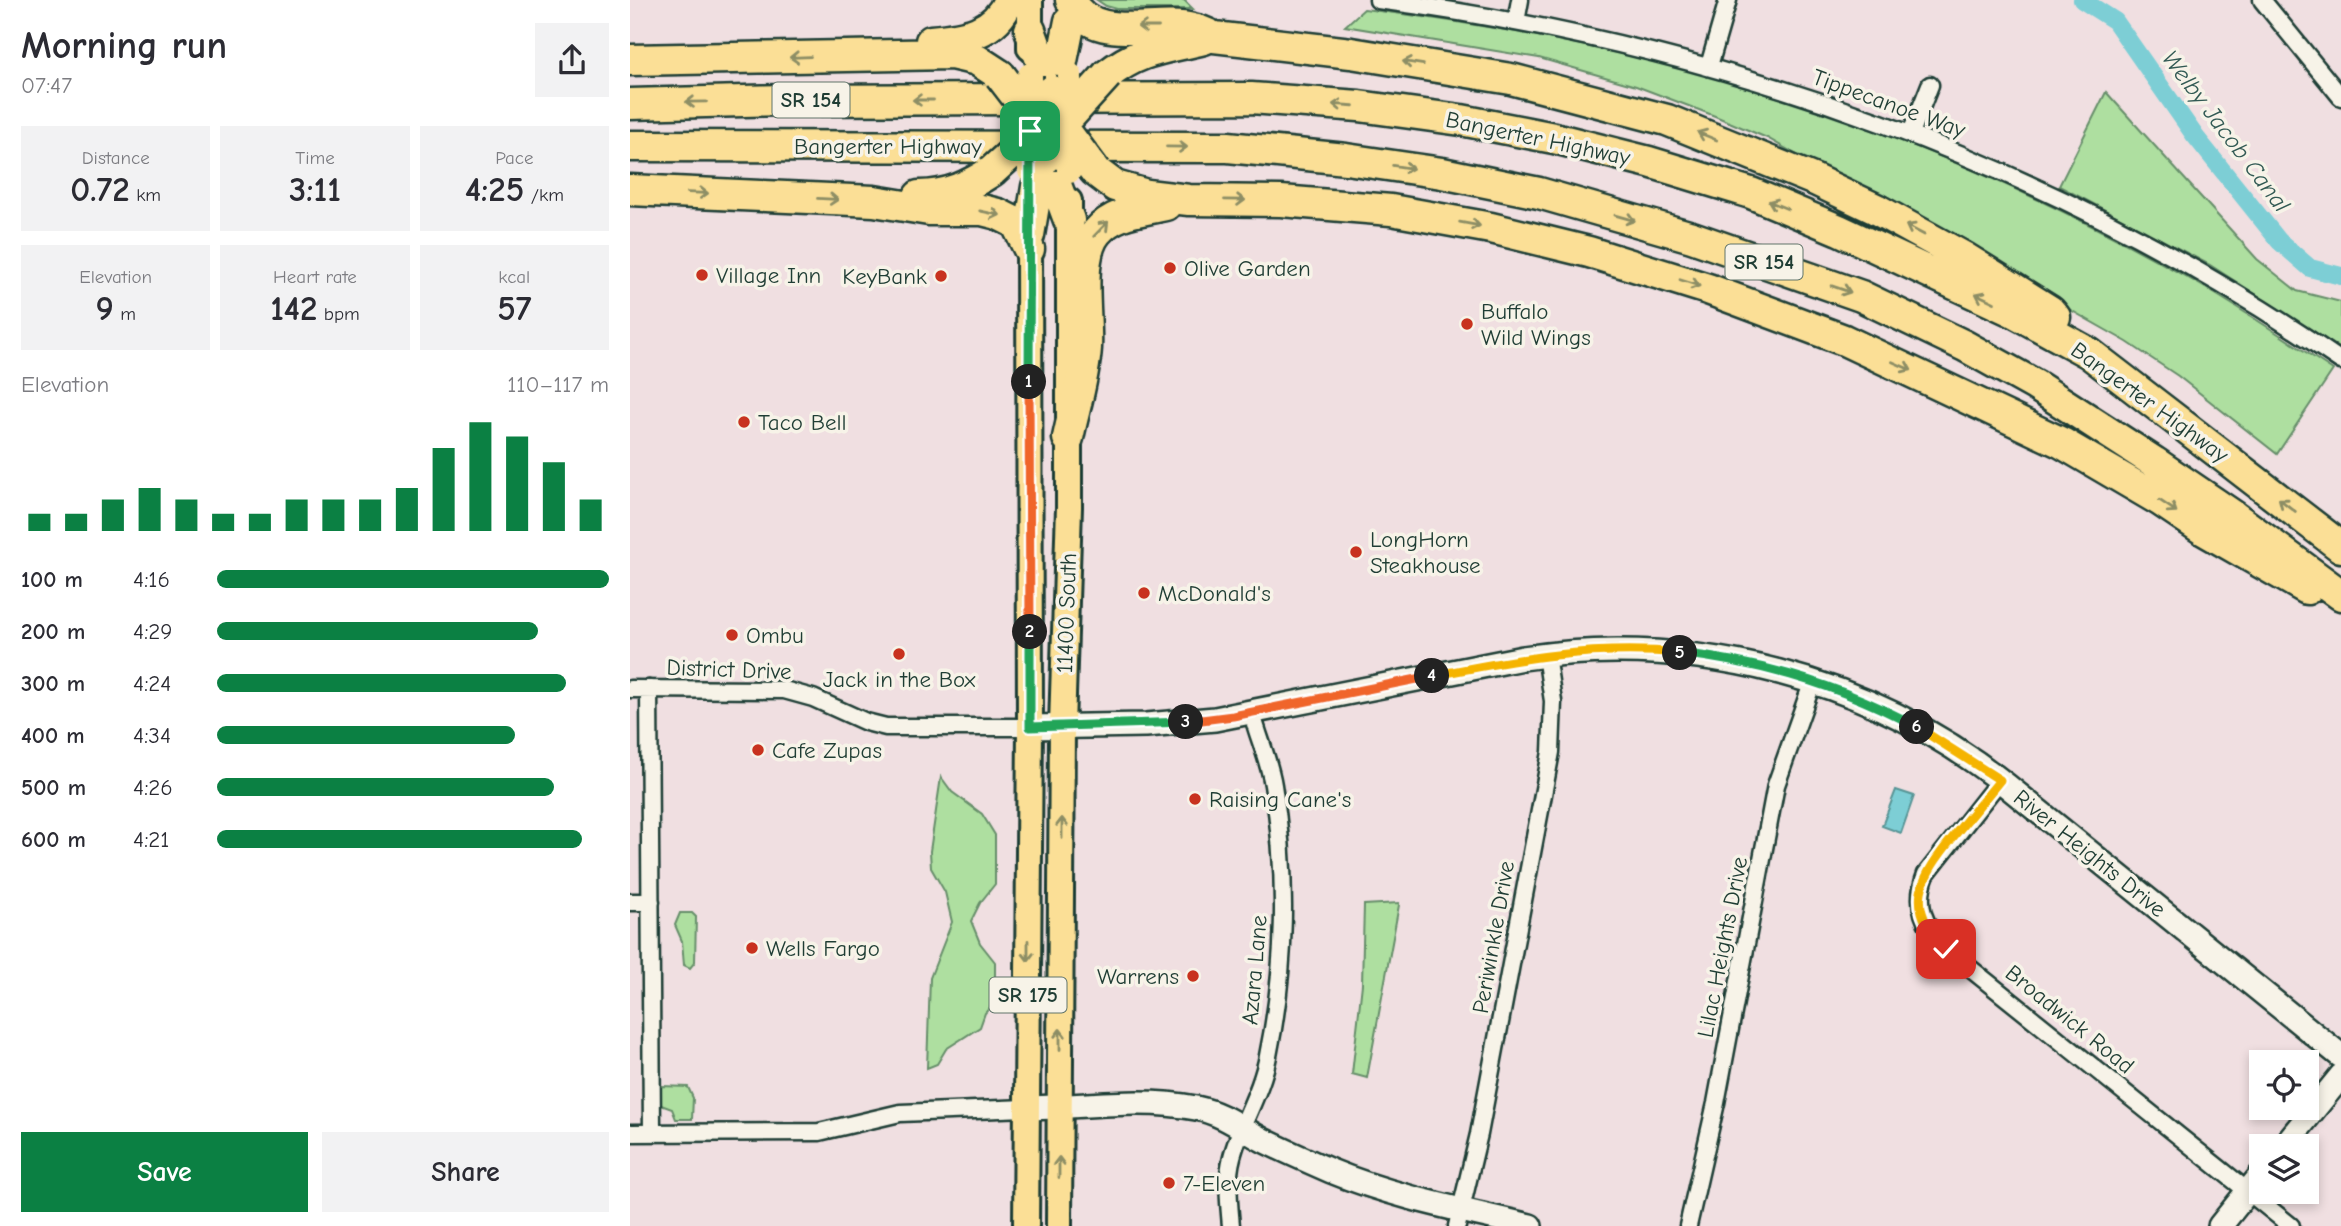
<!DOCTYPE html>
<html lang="en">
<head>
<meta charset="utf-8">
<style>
  :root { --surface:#fff; --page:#f2f2f3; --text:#2b2b33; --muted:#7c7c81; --accent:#0b8043 }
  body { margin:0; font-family:"Comic Neue",sans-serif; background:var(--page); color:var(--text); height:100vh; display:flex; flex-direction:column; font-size:26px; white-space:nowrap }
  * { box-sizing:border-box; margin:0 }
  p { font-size:23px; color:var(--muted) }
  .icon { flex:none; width:38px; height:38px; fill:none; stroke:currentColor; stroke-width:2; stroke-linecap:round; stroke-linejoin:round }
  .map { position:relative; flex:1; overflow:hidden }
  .sheet { display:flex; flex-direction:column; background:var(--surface); width:630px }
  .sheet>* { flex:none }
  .fabs { position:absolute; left:1619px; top:1050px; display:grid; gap:14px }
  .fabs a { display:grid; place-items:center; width:70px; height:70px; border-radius:0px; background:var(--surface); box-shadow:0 4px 10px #0003; font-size:35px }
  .pin { position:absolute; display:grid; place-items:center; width:60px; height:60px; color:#fff; margin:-30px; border-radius:14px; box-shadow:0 4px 10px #0006 }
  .km { position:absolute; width:35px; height:35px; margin:-18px; border-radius:50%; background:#222; color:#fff; font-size:19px; line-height:35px; text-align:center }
  .round { display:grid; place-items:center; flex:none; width:74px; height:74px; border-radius:0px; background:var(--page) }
  .head { display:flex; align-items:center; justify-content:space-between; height:119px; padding:0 21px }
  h1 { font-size:38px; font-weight:700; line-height:52px }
  .stats { display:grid; grid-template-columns:repeat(3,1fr); gap:10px; height:119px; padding:7px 21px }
  .stats div { display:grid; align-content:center; border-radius:0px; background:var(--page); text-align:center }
  .stats b { font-size:35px; font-weight:700 }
  .stats small { font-size:19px; font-weight:400 }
  .stats p { font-size:19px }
  .chart { height:196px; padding:14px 21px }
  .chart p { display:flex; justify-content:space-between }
  .chart svg { width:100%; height:126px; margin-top:7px; stroke:var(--accent); stroke-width:6 }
  .action { display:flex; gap:14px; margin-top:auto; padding:14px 21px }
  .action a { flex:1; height:80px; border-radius:0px; background:var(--accent); color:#fff; font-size:28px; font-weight:700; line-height:80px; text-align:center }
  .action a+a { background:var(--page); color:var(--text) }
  ul { padding:0 21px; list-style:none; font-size:23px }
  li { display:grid; grid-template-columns:112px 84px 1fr; align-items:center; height:52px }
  li i { height:18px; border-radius:9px; background:var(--accent) }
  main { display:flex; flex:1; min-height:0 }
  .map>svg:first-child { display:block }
  .green { fill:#aedfa0; stroke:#668e6a; stroke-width:2 }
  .water { fill:#7dced5; stroke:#579495; stroke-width:2 }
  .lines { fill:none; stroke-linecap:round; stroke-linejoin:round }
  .canal { stroke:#7dced5; stroke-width:18 }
  .street-casing { stroke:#1f3d34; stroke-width:21 }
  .secondary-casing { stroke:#1f3d34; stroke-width:28 }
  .primary-casing { stroke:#1f3d34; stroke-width:30 }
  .highway-casing { stroke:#1f3d34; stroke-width:35 }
  .street { stroke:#f7f3e8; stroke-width:16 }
  .secondary { stroke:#f7f3e8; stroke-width:23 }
  .primary { stroke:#fbdf96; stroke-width:24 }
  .highway { stroke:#fbdf96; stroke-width:30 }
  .primary-bridge-casing { stroke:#1f3d34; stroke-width:30; stroke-linecap:butt }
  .highway-bridge-casing { stroke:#1f3d34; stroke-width:35; stroke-linecap:butt }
  .primary-bridge { stroke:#fbdf96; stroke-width:24 }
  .highway-bridge { stroke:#fbdf96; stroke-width:30 }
  .oneway { stroke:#8d8e65 }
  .split-1-casing { stroke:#fff; stroke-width:14 }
  .split-2-casing { stroke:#fff; stroke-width:14 }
  .split-3-casing { stroke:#fff; stroke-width:14 }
  .split-4-casing { stroke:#fff; stroke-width:14 }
  .split-5-casing { stroke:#fff; stroke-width:14 }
  .split-6-casing { stroke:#fff; stroke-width:14 }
  .split-7-casing { stroke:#fff; stroke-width:14 }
  .split-1 { stroke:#22a559; stroke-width:9 }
  .split-2 { stroke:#f0652b; stroke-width:9 }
  .split-3 { stroke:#22a559; stroke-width:9 }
  .split-4 { stroke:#f0652b; stroke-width:9 }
  .split-5 { stroke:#f5b400; stroke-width:9 }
  .split-6 { stroke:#22a559; stroke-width:9 }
  .split-7 { stroke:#f5b400; stroke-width:9 }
  .poi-dot { fill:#c8321e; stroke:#f7f3e8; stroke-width:2.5 }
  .labels { text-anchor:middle; stroke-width:7; stroke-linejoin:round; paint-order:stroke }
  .shield { fill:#f7f3e8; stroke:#60746a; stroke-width:2 }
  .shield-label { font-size:21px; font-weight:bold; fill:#1f3d34 }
  .street-label { font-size:23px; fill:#1f3d34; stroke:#f7f3e8 }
  .poi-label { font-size:23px; fill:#1f3d34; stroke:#f7f3e8; text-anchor:start }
  .water-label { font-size:24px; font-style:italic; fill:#325a54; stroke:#f7f3e8 }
</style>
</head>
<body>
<main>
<section class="sheet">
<div class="head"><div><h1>Morning run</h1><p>07:47</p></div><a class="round"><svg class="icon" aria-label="share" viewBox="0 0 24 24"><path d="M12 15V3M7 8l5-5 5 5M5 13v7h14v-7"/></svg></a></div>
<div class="stats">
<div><p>Distance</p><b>0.72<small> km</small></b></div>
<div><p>Time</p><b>3:11</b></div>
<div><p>Pace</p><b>4:25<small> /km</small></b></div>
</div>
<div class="stats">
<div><p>Elevation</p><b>9<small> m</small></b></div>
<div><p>Heart rate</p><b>142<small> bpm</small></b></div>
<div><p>kcal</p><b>57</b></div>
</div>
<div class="chart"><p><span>Elevation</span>110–117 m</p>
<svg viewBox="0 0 160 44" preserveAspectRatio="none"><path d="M5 44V38M15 44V38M25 44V33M35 44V29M45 44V33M55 44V38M65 44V38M75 44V33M85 44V33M95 44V33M105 44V29M115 44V15M125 44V6M135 44V11M145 44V20M155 44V33"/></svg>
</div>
<ul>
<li><b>100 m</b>4:16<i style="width:100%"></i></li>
<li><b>200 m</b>4:29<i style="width:82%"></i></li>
<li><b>300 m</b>4:24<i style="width:89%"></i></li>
<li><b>400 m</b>4:34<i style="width:76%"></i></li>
<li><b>500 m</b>4:26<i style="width:86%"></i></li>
<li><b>600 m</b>4:21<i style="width:93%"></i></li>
</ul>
<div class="action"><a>Save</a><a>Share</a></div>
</section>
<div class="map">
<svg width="1711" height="1226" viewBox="0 0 1711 1226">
  <rect width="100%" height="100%" fill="#f0dfe1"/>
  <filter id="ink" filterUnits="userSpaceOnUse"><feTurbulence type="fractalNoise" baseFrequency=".0143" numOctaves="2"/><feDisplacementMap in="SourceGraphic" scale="14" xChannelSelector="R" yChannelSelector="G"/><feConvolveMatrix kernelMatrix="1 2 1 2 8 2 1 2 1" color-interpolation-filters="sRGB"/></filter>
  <g filter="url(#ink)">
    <!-- green -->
    <path class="green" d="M467 0H554L563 9H487L476 6Z
      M734 9C831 21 927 37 1021 61 1209 108 1392 183 1560 279 1609 307 1656 339 1703 370L1647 454 1548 376 1497 342 1137 138 1085 116 1006 86 909 58 715 26Z
      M1476 92 1627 259 1667 291 1711 302V349L1580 265 1429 186Z
      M311 777 322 792 352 814 365 835V884L350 903 341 921 350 943 365 962V1002L355 1013 350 1027 316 1049 307 1064 297 1068 300 978 322 922 315 892 301 868 300 851Z
      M769 903V905L737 1078 722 1074 732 984 734 905Z
      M50 913H62L66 917 65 962 60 968 54 965 52 941 45 925Z
      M31 1086 58 1087 63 1098 62 1119H46L42 1109 31 1105Z"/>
    <!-- water -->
    <path class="water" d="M1266 790 1284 796 1271 833 1252 826Z"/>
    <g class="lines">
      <!-- canal -->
      <path class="canal" d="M1452 0 1485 21 1565 136 1649 241 1680 268 1711 276"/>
      <!-- street casing -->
      <g class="street-casing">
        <path id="street" d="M748 0C1092 45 1424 163 1711 361
          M1632 0 1711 97
          M886 22 890 0
          M1079 66 1098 0
          M1281 133 1300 85
          M0 689 154 690 183 698 236 722 256 727H400
          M19 689 22 1133
          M1370 780 1296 874C1284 904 1294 927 1316 949L1661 1226
          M0 902H21
          M0 1133 189 1132 270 1113 397 1108
          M601 1226C599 1203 596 1179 602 1157 611 1122 631 1093 638 1056 656 968 658 874 643 785 639 760 628 737 622 713
          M827 1226 849 1134 921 752 923 701 916 655
          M1058 1226 1086 1103 1146 785 1183 681"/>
      </g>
      <!-- secondary casing -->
      <g class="secondary-casing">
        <path id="secondary" d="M400 727 516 725 585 719 893 658C1065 633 1240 677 1376 785L1711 1056
          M397 1108C453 1107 511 1097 566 1108 592 1113 611 1128 633 1140 655 1151 678 1161 701 1171 764 1197 833 1210 900 1226
          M1654 1146 1711 1076
          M1590 1226 1631 1175"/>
      </g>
      <!-- primary casing -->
      <g class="primary-casing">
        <path id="primary" d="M400 48V0
          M396 1226 400 727 399 233
          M429 1226 432 726 439 507V201"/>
      </g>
      <!-- highway casing -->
      <g class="highway-casing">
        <path id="highway" d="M441 0C464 46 523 19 563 29 570 30 578 34 584 37L721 53 881 79 1037 120 1185 180 1246 209 1335 258 1420 311 1425 317
          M400 30 422 91
          M301 41C334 38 365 34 379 0
          M0 60 321 54 347 60 370 75
          M477 75C510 49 534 49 574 39
          M422 91 431 66 440 21
          M0 104 154 100 621 98 729 106 831 120 924 138 1019 162 1121 193 1209 230 1384 312 1459 353 1711 547
          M0 146 598 147 716 159 812 173 909 193 1062 237 1231 296 1335 346 1405 385 1524 462 1605 517 1711 595
          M416 158 439 220
          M465 171 485 186 517 195 559 200 651 201 761 210 861 228 959 252 1078 289 1214 340 1432 443 1531 501 1574 530 1677 589
          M0 190 244 201 299 210H352L368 214 386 223 399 249
          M289 196C318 196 339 186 362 171
          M399 235 407 187 416 158
          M438 438C444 409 454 378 456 348 458 317 446 256 467 232 485 211 511 211 536 205"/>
      </g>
      <!-- street -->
      <use href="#street" class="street"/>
      <!-- secondary -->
      <use href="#secondary" class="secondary"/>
      <!-- primary -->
      <use href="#primary" class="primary"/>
      <!-- highway -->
      <use href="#highway" class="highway"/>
      <!-- primary-bridge casing -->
      <g class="primary-bridge-casing">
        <path id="primary-bridge" d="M400 75V114
          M439 117 440 75
          M400 131V171
          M439 171V136"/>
      </g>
      <!-- highway-bridge casing -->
      <g class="highway-bridge-casing">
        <path id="highway-bridge" d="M370 75 400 114
          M439 117 477 75
          M439 136 465 171
          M416 158 404 124 422 91
          M416 158 434 125 422 91
          M362 171 383 152 400 131"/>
      </g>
      <!-- primary-bridge -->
      <use href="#primary-bridge" class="primary-bridge"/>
      <!-- highway-bridge -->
      <use href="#highway-bridge" class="highway-bridge"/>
    </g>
    <!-- one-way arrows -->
    <defs><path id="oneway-shaft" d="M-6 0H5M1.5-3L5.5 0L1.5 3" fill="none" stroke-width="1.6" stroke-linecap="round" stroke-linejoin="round" transform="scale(1.75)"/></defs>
    <g class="oneway">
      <use href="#oneway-shaft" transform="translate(518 27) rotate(180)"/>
      <use href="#oneway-shaft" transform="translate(170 57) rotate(178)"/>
      <use href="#oneway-shaft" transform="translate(783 63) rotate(-171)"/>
      <use href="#oneway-shaft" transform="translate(293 100) rotate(-180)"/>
      <use href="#oneway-shaft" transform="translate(66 102) rotate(179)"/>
      <use href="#oneway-shaft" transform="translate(713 105) rotate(-176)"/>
      <use href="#oneway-shaft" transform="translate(1077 136) rotate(-158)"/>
      <use href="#oneway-shaft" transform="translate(547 147) rotate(1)"/>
      <use href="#oneway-shaft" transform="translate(773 167) rotate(9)"/>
      <use href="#oneway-shaft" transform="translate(68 193) rotate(2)"/>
      <use href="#oneway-shaft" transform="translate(198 199) rotate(3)"/>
      <use href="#oneway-shaft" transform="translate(605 200) rotate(1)"/>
      <use href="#oneway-shaft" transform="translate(1148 205) rotate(-158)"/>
      <use href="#oneway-shaft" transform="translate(360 213) rotate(12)"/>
      <use href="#oneway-shaft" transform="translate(995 218) rotate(16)"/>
      <use href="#oneway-shaft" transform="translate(840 224) rotate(10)"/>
      <use href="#oneway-shaft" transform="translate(471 229) rotate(-46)"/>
      <use href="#oneway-shaft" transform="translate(1285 230) rotate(-152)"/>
      <use href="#oneway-shaft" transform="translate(1060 283) rotate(18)"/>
      <use href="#oneway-shaft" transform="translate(1211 289) rotate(19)"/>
      <use href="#oneway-shaft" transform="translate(1355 298) rotate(-154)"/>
      <use href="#oneway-shaft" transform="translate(1272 366) rotate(24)"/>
      <use href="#oneway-shaft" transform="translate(1657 505) rotate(-142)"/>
      <use href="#oneway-shaft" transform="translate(1538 506) rotate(34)"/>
      <use href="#oneway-shaft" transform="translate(432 828) rotate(-90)"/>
      <use href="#oneway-shaft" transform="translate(398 951) rotate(90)"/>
      <use href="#oneway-shaft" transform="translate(430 1039) rotate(-90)"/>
      <use href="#oneway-shaft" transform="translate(429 1167) rotate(-90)"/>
    </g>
  </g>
  <g class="lines" filter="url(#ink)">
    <!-- split-1 casing -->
    <g class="split-1-casing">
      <path id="split-1" d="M399 382 400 131"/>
    </g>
    <!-- split-2 casing -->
    <g class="split-2-casing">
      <path id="split-2" d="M399 382 400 632"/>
    </g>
    <!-- split-3 casing -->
    <g class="split-3-casing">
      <path id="split-3" d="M400 632V727L556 722"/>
    </g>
    <!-- split-4 casing -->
    <g class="split-4-casing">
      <path id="split-4" d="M556 722 603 716 802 676"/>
    </g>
    <!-- split-5 casing -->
    <g class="split-5-casing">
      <path id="split-5" d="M802 676C886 659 963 645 1050 653"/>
    </g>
    <!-- split-6 casing -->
    <g class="split-6-casing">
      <path id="split-6" d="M1050 653C1134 663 1213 686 1287 727"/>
    </g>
    <!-- split-7 casing -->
    <g class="split-7-casing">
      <path id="split-7" d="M1287 727 1370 780C1355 799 1339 817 1324 836 1291 877 1272 906 1316 949"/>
    </g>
    <!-- split-1 -->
    <use href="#split-1" class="split-1"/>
    <!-- split-2 -->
    <use href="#split-2" class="split-2"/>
    <!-- split-3 -->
    <use href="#split-3" class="split-3"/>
    <!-- split-4 -->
    <use href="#split-4" class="split-4"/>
    <!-- split-5 -->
    <use href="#split-5" class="split-5"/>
    <!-- split-6 -->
    <use href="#split-6" class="split-6"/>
    <!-- split-7 -->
    <use href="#split-7" class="split-7"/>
  </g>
  <!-- markers -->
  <g class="poi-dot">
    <circle cx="540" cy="268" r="7"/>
    <circle cx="72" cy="275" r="7"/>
    <circle cx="311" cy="276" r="7"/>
    <circle cx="837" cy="324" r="7"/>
    <circle cx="114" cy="422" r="7"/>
    <circle cx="726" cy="552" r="7"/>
    <circle cx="514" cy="593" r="7"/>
    <circle cx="102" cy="635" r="7"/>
    <circle cx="269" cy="654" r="7"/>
    <circle cx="128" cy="750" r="7"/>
    <circle cx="565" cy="799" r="7"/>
    <circle cx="122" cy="948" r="7"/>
    <circle cx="563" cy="976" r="7"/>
    <circle cx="539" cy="1183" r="7"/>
  </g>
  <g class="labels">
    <!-- shield labels -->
    <g class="shield">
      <rect x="142.5" y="82.5" width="77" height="35" rx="5"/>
      <rect x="1095.5" y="244.5" width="77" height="35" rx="5"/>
      <rect x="359.5" y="977.5" width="77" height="35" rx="5"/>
    </g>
    <g class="shield-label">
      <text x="181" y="107">SR 154</text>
      <text x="1134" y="269">SR 154</text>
      <text x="398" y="1002">SR 175</text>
    </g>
    <!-- street labels -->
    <g class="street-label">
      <text transform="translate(1259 103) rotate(20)" y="8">Tippecanoe Way</text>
      <text transform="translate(908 138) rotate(12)" y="8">Bangerter Highway</text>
      <text x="258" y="154">Bangerter Highway</text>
      <text transform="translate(1520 402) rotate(36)" y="8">Bangerter Highway</text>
      <text transform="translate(436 613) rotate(-88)" y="8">11400 South</text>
      <text transform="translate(99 669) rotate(2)" y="8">District Drive</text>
      <text transform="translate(1460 853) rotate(39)" y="8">River Heights Drive</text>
      <text transform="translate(863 937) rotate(-80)" y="8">Periwinkle Drive</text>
      <text transform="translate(1092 947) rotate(-79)" y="8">Lilac Heights Drive</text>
      <text transform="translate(624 970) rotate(-85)" y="8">Azara Lane</text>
      <text transform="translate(1440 1019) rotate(39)" y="8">Broadwick Road</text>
    </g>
    <!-- poi labels -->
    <g class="poi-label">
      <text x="554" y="276">Olive Garden</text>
      <text x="86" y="283">Village Inn</text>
      <text x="297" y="284" text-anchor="end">KeyBank</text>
      <text x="851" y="319">Buffalo<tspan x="851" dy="26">Wild Wings</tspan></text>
      <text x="128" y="430">Taco Bell</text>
      <text x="740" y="547">LongHorn<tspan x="740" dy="26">Steakhouse</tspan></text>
      <text x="528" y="601">McDonald's</text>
      <text x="116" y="643">Ombu</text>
      <text x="269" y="687" text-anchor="middle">Jack in the Box</text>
      <text x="142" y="758">Cafe Zupas</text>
      <text x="579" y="807">Raising Cane's</text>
      <text x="136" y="956">Wells Fargo</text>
      <text x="549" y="984" text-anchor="end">Warrens</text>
      <text x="553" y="1191">7-Eleven</text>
    </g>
    <!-- water labels -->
    <g class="water-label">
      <text transform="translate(1596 131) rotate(53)" y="8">Welby Jacob Canal</text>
    </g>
  </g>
</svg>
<div class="fabs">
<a><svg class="icon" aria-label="locate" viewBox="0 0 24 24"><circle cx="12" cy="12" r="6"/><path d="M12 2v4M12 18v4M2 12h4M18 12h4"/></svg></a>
<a><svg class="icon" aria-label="layers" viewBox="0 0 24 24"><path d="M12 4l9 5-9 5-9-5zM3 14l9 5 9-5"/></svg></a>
</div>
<div class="pin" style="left:400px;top:131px;background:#1e9e55"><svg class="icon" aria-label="arrive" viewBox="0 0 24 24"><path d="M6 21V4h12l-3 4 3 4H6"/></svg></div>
<div class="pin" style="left:1316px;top:949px;background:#d93025"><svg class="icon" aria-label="check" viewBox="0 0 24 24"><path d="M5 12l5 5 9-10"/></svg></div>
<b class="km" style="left:399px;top:382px">1</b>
<b class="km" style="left:400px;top:632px">2</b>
<b class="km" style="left:556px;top:722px">3</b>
<b class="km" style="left:802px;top:676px">4</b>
<b class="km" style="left:1050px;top:653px">5</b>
<b class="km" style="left:1287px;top:727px">6</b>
</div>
</main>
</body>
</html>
